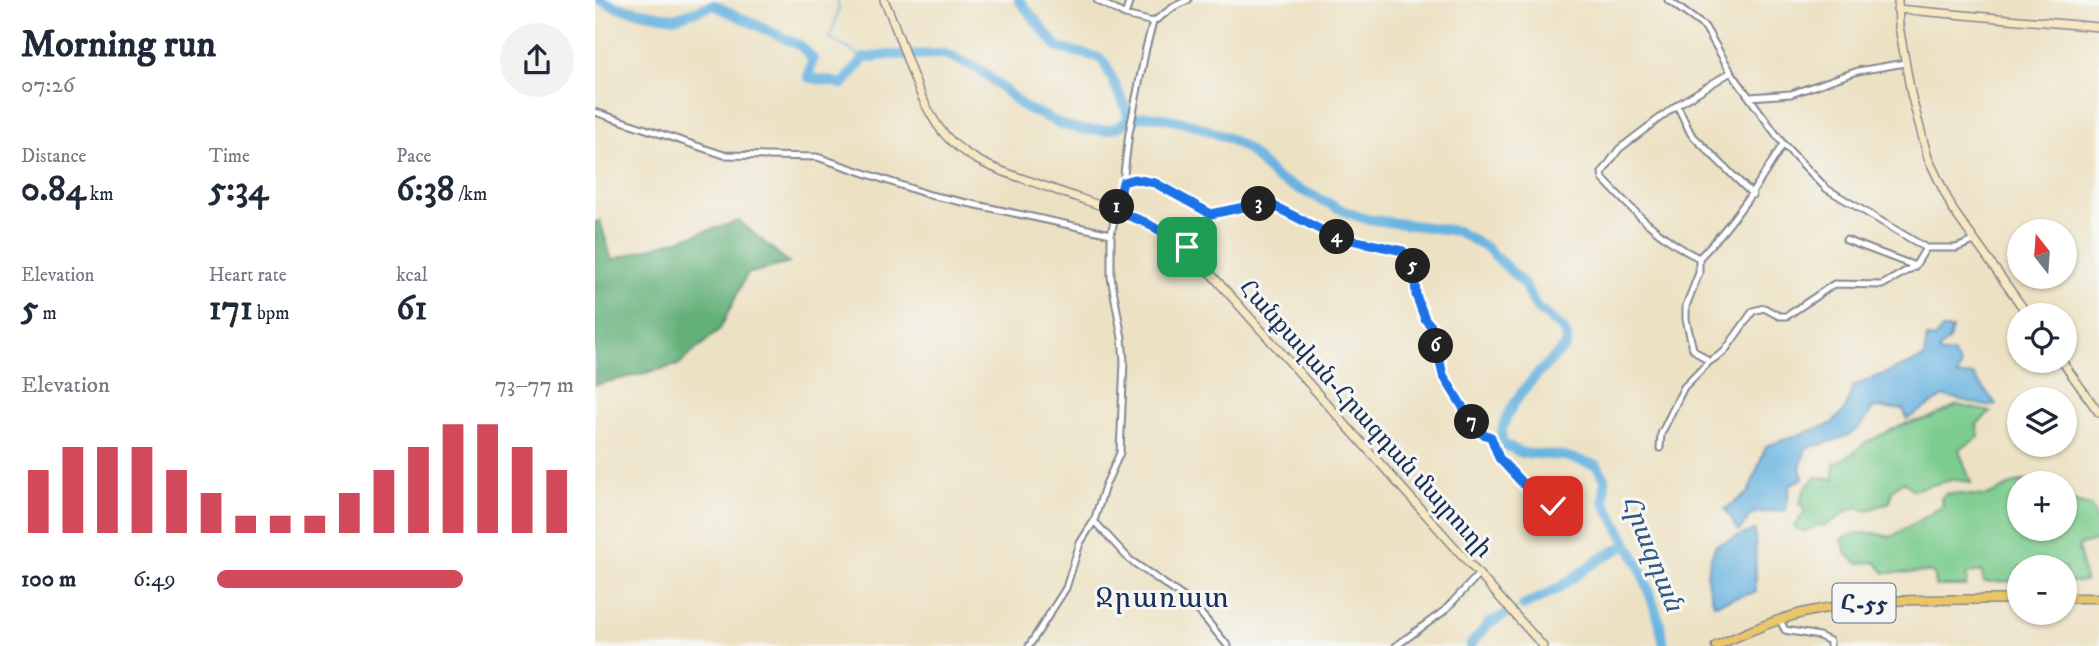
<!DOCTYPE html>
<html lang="en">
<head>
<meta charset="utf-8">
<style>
  :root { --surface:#fff; --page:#f2f2f3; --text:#1f2937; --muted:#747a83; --accent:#d1495b }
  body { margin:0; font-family:"IM FELL DW Pica","Noto Serif Armenian",serif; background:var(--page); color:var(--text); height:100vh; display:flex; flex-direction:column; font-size:26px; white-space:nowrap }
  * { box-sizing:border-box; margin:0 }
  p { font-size:23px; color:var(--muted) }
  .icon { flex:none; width:38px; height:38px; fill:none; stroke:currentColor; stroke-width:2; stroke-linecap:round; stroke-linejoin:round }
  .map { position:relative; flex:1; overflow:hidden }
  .panel { display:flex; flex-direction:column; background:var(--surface); width:595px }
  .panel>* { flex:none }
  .needle { width:46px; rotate:343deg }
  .fabs { position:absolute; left:1412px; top:219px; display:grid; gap:14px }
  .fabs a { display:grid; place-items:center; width:70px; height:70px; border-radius:50%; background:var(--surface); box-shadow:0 2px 5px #0004; font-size:35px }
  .pin { position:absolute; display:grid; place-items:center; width:60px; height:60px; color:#fff; margin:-30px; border-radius:14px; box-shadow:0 4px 10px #0006 }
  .km { position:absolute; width:35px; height:35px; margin:-18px; border-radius:50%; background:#222; color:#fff; font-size:19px; line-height:35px; text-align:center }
  .round { display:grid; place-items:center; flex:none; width:74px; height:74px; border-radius:37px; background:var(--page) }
  .overview { display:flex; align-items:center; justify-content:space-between; height:119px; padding:0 21px }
  h1 { font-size:38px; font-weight:700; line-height:52px }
  .metrics { display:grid; grid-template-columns:repeat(3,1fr); gap:10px; height:119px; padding:7px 21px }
  .metrics div { display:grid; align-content:center }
  .metrics b { font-size:35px; font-weight:700 }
  .metrics small { font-size:19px; font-weight:400 }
  .metrics p { font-size:19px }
  .chart { height:196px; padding:14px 21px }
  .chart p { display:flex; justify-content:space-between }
  .chart svg { width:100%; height:126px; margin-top:7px; stroke:var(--accent); stroke-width:6 }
  ul { padding:0 21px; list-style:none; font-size:23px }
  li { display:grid; grid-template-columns:112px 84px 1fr; align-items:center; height:52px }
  li i { height:18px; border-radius:9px; background:var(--accent) }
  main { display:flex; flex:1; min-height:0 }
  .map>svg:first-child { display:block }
  .green { fill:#7bcc8e; stroke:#4b7e76; stroke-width:2 }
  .forest { fill:#64b079; stroke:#40706c; stroke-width:2 }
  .water { fill:#67b3e0; stroke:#41719f; stroke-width:2 }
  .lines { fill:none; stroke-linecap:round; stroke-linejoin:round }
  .stream { stroke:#67b3e0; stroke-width:2 }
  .river { stroke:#67b3e0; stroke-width:10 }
  .street-casing { stroke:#848890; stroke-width:9 }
  .secondary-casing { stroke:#848890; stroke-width:10 }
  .primary-casing { stroke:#848890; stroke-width:11 }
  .street { stroke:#fff; stroke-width:5 }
  .secondary { stroke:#f7e8c3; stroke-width:7 }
  .primary { stroke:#ebc669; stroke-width:8 }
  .route-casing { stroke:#fff; stroke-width:14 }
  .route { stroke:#1a73e8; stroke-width:9 }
  .labels { text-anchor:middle; stroke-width:6; stroke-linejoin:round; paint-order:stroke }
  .shield { fill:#f6f6f2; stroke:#5d6b8a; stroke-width:2 }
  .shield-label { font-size:23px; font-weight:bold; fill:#1b2f5e }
  .street-label { font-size:24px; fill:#1b2f5e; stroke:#f6f6f2 }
  .water-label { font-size:26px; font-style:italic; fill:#325785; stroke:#f6f6f2 }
  .quarter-label { font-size:28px; letter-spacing:2px; fill:#1b2f5e; stroke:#f6f6f2 }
</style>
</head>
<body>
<main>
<section class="panel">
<div class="overview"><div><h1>Morning run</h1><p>07:26</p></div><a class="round"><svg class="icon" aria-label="share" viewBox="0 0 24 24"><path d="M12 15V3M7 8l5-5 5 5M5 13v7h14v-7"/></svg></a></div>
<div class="metrics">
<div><p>Distance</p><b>0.84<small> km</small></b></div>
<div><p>Time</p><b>5:34</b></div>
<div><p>Pace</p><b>6:38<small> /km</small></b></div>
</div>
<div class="metrics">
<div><p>Elevation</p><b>5<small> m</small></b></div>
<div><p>Heart rate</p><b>171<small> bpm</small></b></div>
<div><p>kcal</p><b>61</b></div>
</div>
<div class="chart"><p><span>Elevation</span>73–77 m</p>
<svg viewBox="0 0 160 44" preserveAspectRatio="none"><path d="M5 44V22M15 44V14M25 44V14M35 44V14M45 44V22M55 44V30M65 44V38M75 44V38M85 44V38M95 44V30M105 44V22M115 44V14M125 44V6M135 44V6M145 44V14M155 44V22"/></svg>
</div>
<ul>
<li><b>100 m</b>6:49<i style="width:69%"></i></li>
</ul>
</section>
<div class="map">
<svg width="1504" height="646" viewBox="0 0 1504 646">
  <rect width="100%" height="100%" fill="#f6f6f2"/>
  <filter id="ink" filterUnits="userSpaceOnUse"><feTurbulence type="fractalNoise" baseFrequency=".0143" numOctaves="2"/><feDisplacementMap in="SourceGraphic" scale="14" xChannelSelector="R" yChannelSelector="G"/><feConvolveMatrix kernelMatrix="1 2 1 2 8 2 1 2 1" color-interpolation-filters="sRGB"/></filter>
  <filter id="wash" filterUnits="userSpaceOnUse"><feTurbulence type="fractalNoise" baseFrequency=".00686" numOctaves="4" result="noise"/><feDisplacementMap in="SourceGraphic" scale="28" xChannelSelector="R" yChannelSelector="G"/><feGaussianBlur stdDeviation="1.57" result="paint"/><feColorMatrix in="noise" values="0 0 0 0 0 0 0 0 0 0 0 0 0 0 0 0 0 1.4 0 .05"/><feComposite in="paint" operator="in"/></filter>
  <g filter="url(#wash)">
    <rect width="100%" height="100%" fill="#ece1c2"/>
    <!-- green -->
    <path class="green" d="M1362 405 1396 412 1382 424 1384 437 1364 450 1376 483 1360 479 1318 490 1308 481 1297 490 1295 502 1271 511 1262 507C1249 511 1242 521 1228 526L1225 524 1210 532 1199 527 1210 511 1205 503 1210 488 1221 477 1239 479V464L1259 453 1268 444 1306 425 1334 418Z
      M1451 479 1455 483H1424V528H1470V499L1496 506 1504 524V540L1483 546 1490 581 1470 582V567H1424V581L1389 582 1386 571 1372 574 1371 586H1340L1339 574 1333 572 1290 573 1281 562 1263 563 1252 555 1247 539C1264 531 1278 532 1296 537L1348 506 1346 498 1352 493 1392 496 1425 481Z"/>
    <!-- forest -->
    <path class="forest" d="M5 221 17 260 144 221 194 263 152 274 125 329 83 365 0 385V222Z"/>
    <!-- water -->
    <path class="water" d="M1347 329H1357L1354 340 1344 349 1345 354 1358 353 1366 366 1362 376 1378 375 1401 404 1391 406 1349 396 1312 419 1308 409 1277 408C1262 440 1242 439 1211 448L1205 468 1208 478 1195 485 1191 510 1158 513 1144 531 1130 509 1153 493 1171 446 1236 424 1250 410 1258 386 1329 358 1332 337 1339 339Z
      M1160 530 1161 592 1119 604C1109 577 1110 571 1121 545Z"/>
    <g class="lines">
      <!-- stream -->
      <path class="stream" d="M242 0 244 9 235 38 269 58"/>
      <!-- river -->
      <path class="river" d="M5 0 24 8 79 18 119 5 206 46 218 59 213 77 248 84 269 58 293 55 350 54 386 70 429 107 468 125 489 130H511L523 127 534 120 550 116 564 117 597 124 635 139 653 150 681 178 754 213 771 219 862 231 892 248 928 283 942 308 968 329 972 337 971 346C950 366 901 411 907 443L927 453 969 456 1002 465 1010 479 1009 501 1044 565 1064 620 1069 646
        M424 0 463 48 502 57 509 62 530 106 534 120
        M928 606 962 589 1003 560 1031 545
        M875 646 894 623 908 616"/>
    </g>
  </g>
  <g filter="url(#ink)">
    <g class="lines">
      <!-- street casing -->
      <g class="street-casing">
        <path id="street" d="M502 0 530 15 558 22
          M1073 0 1110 27 1136 72 1188 144 1232 189 1331 248H1361L1379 241
          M530 15 535 0
          M1155 97 1196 94 1263 71 1310 63
          M1082 105 1096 134 1158 195
          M0 112 129 155 222 157 335 195 516 234
          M528 182 539 179 560 183 616 214 663 204 681 207 738 236 808 251 819 268 821 295 830 319 837 327 848 375 883 432 896 437 904 458 931 486 948 490 958 506
          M1251 240 1320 266
          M1104 258C1066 240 1037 210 1008 179L1007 173 1024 149 1082 105 1136 72
          M1114 362 1098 349 1091 319V306L1104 273V258C1138 224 1163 185 1188 144
          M1065 448 1066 434 1089 387 1114 362 1129 352 1158 311 1169 308 1184 316H1192L1239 284 1287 285 1320 266 1331 248
          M499 521 535 560 597 603 633 646
          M1185 620 1190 630 1224 636 1235 641V646
          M434 646 471 588 485 543 499 521 510 486 525 453 529 361 527 338 516 277V234L528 182 534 133 551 48 558 22 580 6 593 0
          M801 646 849 611 884 574"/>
      </g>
      <!-- secondary casing -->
      <g class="secondary-casing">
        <path id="secondary" d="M289 0C308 40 317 86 341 123 367 163 413 173 455 188 502 205 551 218 592 247L948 646
          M1303 0 1304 26 1316 94 1333 158 1358 210 1433 315
          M1302 9 1504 27
          M1466 360 1504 413"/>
      </g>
      <!-- primary casing -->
      <g class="primary-casing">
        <path id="primary" d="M1470 598H1504
          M1121 646C1152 632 1183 618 1216 611 1285 596 1355 601 1424 599"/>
      </g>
      <!-- street -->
      <use href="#street" class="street"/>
      <!-- secondary -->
      <use href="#secondary" class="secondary"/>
      <!-- primary -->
      <use href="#primary" class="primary"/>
    </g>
  </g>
  <g class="lines" filter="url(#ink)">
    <!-- route casing -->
    <g class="route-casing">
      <path id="route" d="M592 247 550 222 521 211 528 182 539 179 560 183 616 214 663 204 681 207 738 236 808 251 819 268 821 295 830 319 837 327 848 375 883 432 896 437 904 458 930 486 948 491 958 506"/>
    </g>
    <!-- route -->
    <use href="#route" class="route"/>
  </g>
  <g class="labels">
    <!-- shield labels -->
    <rect class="shield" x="1237.5" y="583.5" width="63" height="39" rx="5"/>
    <g class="shield-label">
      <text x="1269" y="611">Հ-55</text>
    </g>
    <!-- street labels -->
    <g class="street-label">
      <text transform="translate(771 418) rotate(48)" y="8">Հանքավան-Հրազդան մայրուղի</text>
    </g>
    <!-- water labels -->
    <g class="water-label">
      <text transform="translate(1058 553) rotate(68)" y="9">Հրազդան</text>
    </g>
    <!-- quarter labels -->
    <g class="quarter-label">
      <text x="568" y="607">Ջրառատ</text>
    </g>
  </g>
</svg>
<div class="fabs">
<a><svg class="needle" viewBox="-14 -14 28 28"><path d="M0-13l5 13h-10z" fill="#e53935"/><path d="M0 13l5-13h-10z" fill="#747a83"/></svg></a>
<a><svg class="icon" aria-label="locate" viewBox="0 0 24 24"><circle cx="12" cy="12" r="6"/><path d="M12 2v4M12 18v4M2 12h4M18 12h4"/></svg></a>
<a><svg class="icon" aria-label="layers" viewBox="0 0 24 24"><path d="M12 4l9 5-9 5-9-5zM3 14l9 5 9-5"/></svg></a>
<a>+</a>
<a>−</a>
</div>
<div class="pin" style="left:592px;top:247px;background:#1e9e55"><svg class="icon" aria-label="arrive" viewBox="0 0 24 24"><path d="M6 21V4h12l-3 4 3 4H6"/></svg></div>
<div class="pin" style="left:958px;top:506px;background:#d93025"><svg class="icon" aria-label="check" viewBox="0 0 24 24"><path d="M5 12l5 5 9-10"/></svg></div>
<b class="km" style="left:522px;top:207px">1</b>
<b class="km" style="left:664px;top:204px">3</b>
<b class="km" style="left:742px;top:237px">4</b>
<b class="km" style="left:818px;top:266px">5</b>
<b class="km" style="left:841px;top:346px">6</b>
<b class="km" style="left:877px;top:422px">7</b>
</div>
</main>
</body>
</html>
